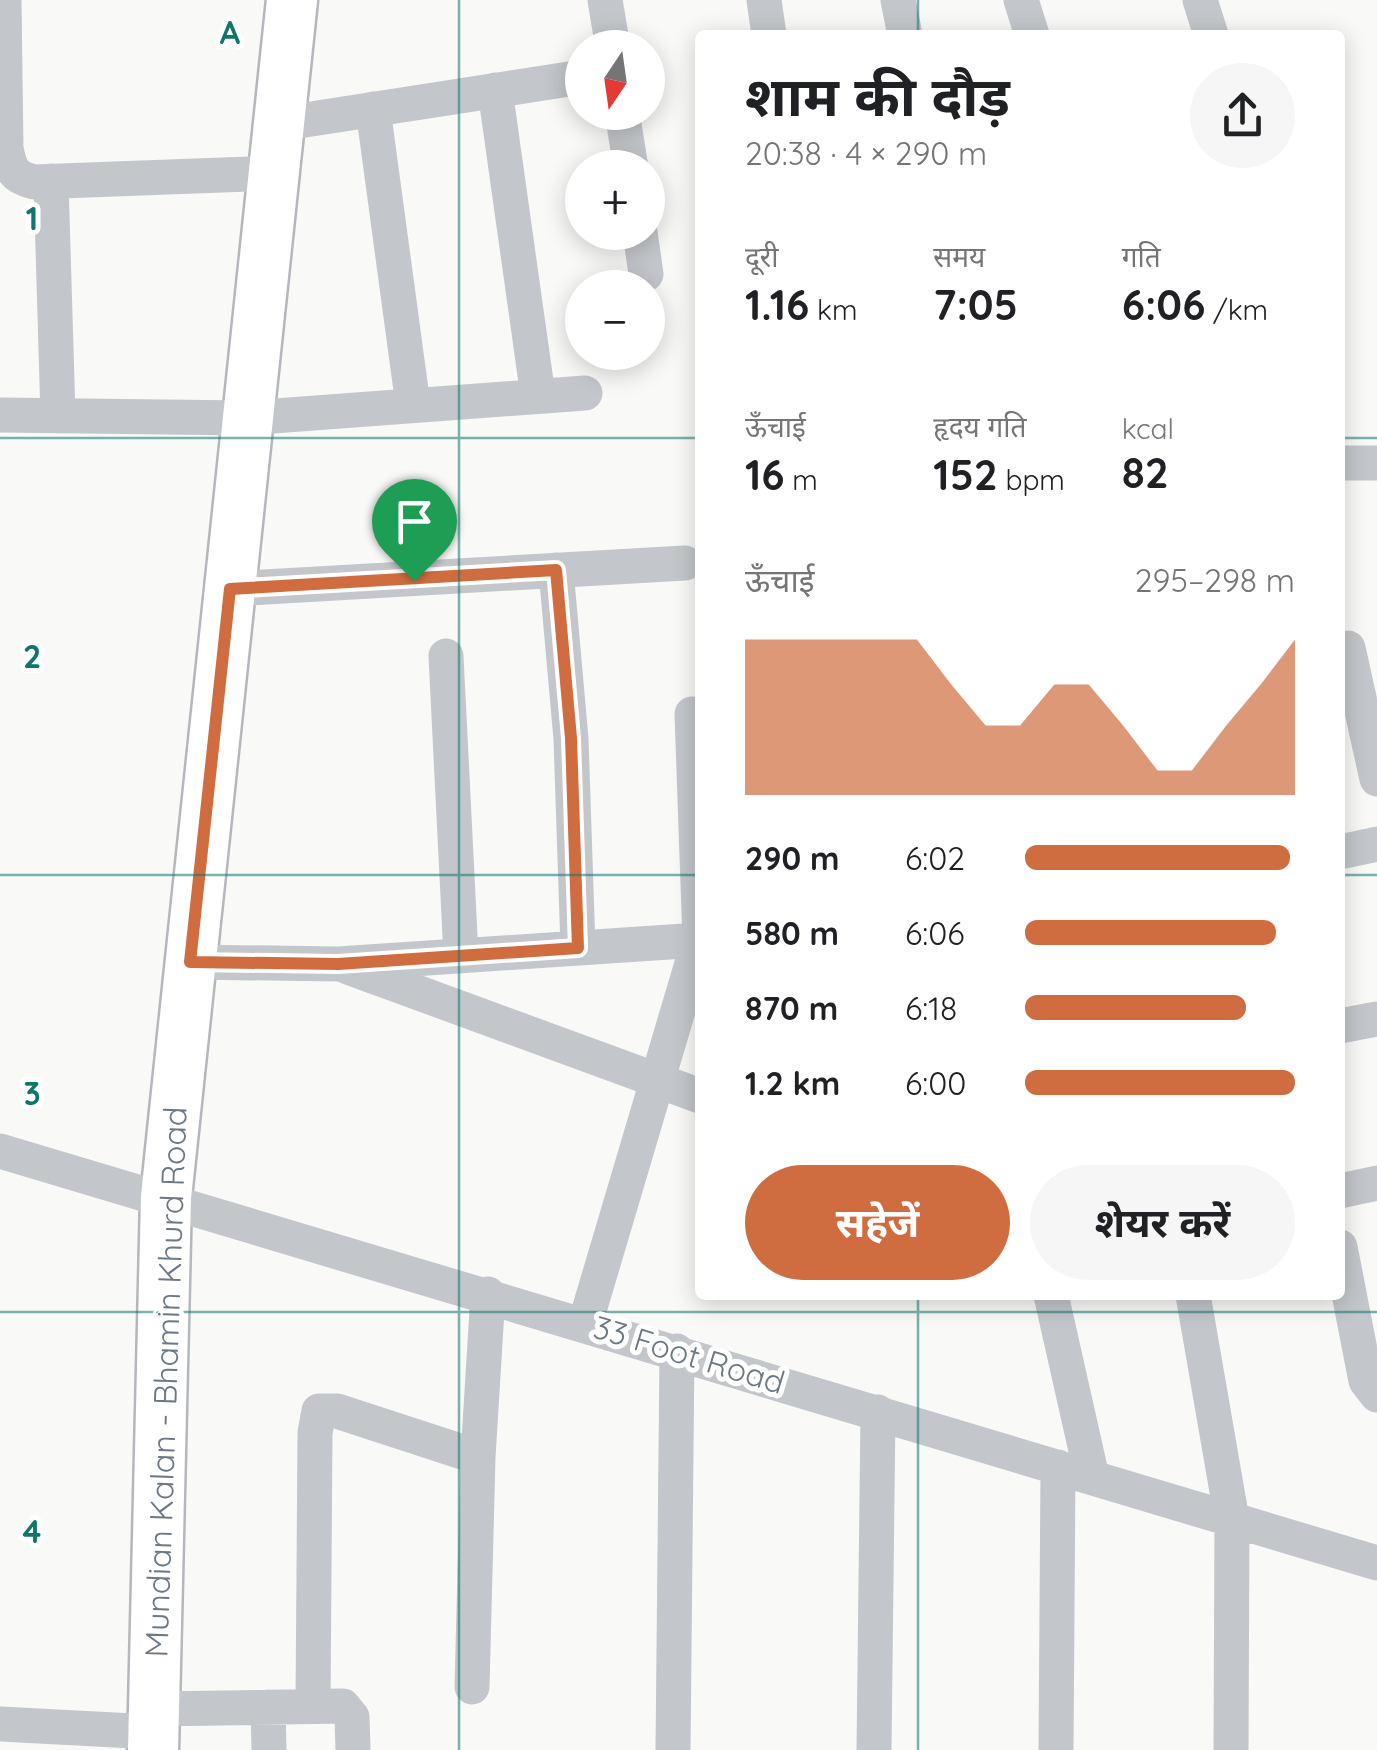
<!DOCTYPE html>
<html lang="hi">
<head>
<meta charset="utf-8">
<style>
  :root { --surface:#fff; --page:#f6f6f6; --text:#202124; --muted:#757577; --accent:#d06d40 }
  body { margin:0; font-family:Quicksand,"Noto Sans Devanagari",sans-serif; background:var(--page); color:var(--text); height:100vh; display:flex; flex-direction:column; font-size:38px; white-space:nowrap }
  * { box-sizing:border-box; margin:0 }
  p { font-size:32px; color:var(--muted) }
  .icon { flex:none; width:55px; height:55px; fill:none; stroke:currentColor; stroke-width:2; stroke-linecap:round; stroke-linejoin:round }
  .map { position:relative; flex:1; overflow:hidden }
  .sheet { position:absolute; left:695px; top:30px; width:650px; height:1270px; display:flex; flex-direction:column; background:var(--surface); border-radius:10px; box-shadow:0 5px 25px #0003 }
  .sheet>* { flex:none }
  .needle { width:65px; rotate:193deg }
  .fabs { position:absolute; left:565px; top:30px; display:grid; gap:20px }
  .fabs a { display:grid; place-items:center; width:100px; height:100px; border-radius:50%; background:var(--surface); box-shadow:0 5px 25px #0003; font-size:50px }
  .pin { position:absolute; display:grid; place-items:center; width:85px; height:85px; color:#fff; margin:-102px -42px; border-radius:50% 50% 50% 0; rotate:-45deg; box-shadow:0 0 10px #0007 }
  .pin .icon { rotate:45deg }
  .round { display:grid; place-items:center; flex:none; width:105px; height:105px; border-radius:52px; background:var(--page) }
  .overview { display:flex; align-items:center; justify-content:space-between; height:170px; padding:0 50px }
  h1 { font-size:55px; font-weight:700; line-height:75px }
  .figures { display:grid; grid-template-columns:repeat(3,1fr); gap:15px; height:170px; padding:10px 50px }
  .figures div { display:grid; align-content:center }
  .figures b { font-size:42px; font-weight:700 }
  .figures small { font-size:28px; font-weight:400 }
  .figures p { font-size:28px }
  .chart { height:280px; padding:20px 50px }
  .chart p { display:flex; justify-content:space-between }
  .chart svg { width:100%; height:180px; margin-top:10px; fill:var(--accent); opacity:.7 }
  .cta { display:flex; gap:20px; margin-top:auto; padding:20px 50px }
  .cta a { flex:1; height:115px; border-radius:60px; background:var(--accent); color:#fff; font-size:40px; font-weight:700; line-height:115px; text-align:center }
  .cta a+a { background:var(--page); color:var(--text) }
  ul { padding:0 50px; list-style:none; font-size:32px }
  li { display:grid; grid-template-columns:160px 120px 1fr; align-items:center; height:75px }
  li i { height:25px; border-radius:12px; background:var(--accent) }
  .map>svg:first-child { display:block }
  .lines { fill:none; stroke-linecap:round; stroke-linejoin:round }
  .secondary-casing { stroke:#b4b8bd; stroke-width:55 }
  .street { stroke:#c3c6ca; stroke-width:35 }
  .secondary { stroke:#fff; stroke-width:50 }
  .route-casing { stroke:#fff; stroke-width:20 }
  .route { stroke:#d06d40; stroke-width:12 }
  .grid { fill:none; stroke:#0f766e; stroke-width:2.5; stroke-opacity:0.55 }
  .labels { text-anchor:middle; stroke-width:10; stroke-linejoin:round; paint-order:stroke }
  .street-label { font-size:32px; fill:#6c7885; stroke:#fff }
  .grid-label { font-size:32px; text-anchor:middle; font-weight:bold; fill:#0f766e; stroke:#fff; stroke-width:10; stroke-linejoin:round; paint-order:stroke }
</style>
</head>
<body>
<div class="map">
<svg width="1377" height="1750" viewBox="0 0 1377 1750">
  <rect width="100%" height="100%" fill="#f9f9f7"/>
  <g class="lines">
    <!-- secondary casing -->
    <g class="secondary-casing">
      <path id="secondary" d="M153 1750 166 1197 292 0"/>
    </g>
    <!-- street -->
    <path class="street" d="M4 0 6 148C10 169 13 177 34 182L273 173
      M605 0 613 48
      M764 0 769 35
      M898 0 905 35
      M1021 0 1032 35
      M1200 0 1211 35
      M495 90 538 396
      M373 109 413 405
      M622 112 631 168
      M279 124 582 77
      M51 181 58 416
      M640 232 646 274
      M0 415 247 418 585 393
      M1340 463H1377
      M556 570 571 739 578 948
      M230 589 685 563
      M1340 649 1348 648 1377 779
      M446 656 461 956
      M692 714 700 940
      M1340 852 1377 844
      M190 962 338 964 699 940 585 1324
      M348 967 700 1096
      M1340 1026 1377 1019
      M0 1151 1377 1563
      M1340 1191 1377 1183
      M1340 1247 1366 1381 1377 1395
      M1051 1295 1092 1477
      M1193 1295 1232 1520 1231 1750
      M472 1687 478 1457 488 1294
      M313 1706 315 1433 319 1411H337L478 1457
      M268 1707 269 1750
      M154 1709 343 1706 352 1717 353 1750
      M0 1724 153 1732
      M673 1750 677 1351
      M874 1750 878 1412
      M1056 1750 1058 1467"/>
    <!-- secondary -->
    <use href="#secondary" class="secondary"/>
  </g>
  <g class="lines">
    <!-- route casing -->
    <g class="route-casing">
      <path id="route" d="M556 570 571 738 578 948 338 964 190 962 230 589Z"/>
    </g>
    <!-- route -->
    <use href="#route" class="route"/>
  </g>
  <!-- grid -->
  <path class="grid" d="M459 0V1750M918 0V35M0 438H700M1340 438H1377M0 875H700M1340 875H1377M918 1295V1750M0 1312H1377"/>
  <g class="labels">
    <!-- street labels -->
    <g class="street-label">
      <text transform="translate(689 1355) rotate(17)" y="11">33 Foot Road</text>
      <text transform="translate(166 1382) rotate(-88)" y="11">Mundian Kalan - Bhamin Khurd Road</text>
    </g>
  </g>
  <g class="grid-label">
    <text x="230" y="44">A</text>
    <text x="32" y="230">1</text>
    <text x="32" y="668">2</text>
    <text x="32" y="1105">3</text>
    <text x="32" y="1543">4</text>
  </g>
</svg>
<div class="fabs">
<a><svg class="needle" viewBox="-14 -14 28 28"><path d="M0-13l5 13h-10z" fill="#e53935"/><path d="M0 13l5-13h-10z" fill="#757577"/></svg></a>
<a>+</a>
<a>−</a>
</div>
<div class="pin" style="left:414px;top:581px;background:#1e9e55"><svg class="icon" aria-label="arrive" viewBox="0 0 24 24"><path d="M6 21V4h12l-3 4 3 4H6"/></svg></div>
<section class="sheet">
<div class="overview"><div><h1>शाम की दौड़</h1><p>20:38 · 4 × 290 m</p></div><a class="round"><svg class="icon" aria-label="share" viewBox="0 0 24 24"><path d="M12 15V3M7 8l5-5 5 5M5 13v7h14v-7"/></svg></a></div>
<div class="figures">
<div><p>दूरी</p><b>1.16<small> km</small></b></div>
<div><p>समय</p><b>7:05</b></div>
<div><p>गति</p><b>6:06<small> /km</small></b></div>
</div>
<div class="figures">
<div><p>ऊँचाई</p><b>16<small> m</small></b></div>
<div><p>हृदय गति</p><b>152<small> bpm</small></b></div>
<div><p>kcal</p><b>82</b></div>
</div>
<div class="chart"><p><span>ऊँचाई</span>295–298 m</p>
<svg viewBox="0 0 160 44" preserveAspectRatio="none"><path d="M0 44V6L10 6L20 6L30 6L40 6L50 6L60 17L70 27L80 27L90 17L100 17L110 27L120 38L130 38L140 27L150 17L160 6V44z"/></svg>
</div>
<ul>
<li><b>290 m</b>6:02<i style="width:98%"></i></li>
<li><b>580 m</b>6:06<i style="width:93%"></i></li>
<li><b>870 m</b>6:18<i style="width:82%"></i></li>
<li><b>1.2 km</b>6:00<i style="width:100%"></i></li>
</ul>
<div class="cta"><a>सहेजें</a><a>शेयर करें</a></div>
</section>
</div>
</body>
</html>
